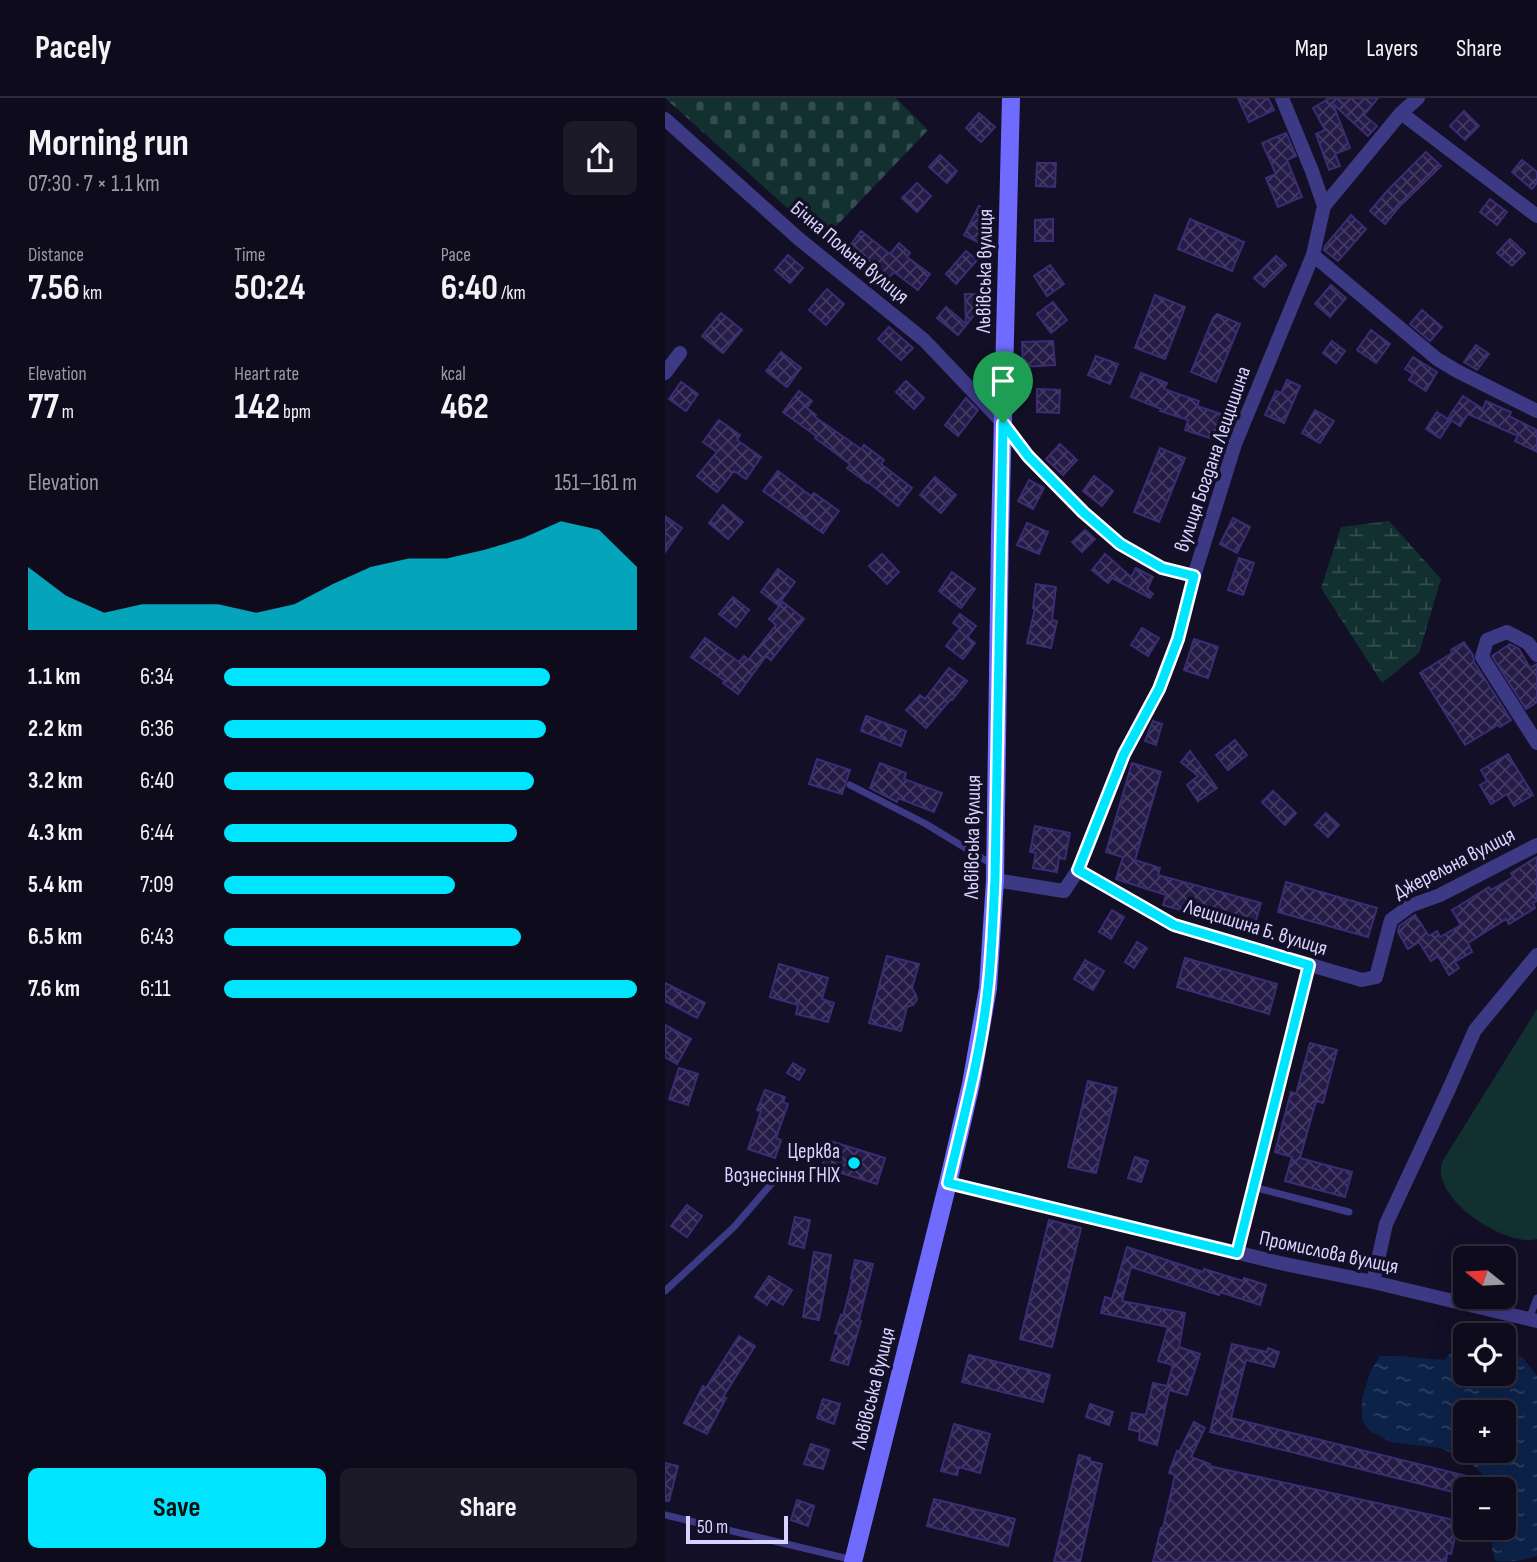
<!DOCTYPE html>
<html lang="en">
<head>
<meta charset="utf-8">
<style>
  :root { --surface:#0e0b1c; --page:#1c1929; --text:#f1f3f6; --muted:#9b9ba3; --line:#2e2b3b; --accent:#00e5ff }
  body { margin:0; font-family:"Sofia Sans Condensed",sans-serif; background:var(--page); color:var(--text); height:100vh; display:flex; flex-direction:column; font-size:26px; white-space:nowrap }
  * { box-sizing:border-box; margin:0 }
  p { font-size:23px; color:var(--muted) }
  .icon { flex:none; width:38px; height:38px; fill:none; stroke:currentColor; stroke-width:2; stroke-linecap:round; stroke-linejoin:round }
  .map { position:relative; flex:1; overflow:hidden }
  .details { display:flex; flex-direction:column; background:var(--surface); width:665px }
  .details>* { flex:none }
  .needle { width:46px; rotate:288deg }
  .buttons { position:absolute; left:788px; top:1148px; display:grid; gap:14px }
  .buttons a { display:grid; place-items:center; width:63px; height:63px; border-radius:10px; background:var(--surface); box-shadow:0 7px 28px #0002,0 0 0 2px var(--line); font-size:35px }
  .scale { position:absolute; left:21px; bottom:18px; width:102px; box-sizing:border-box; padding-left:7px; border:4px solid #d9d4ff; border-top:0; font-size:19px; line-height:24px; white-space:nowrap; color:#d9d4ff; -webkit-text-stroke:5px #130f26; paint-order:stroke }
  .pin { position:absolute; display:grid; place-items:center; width:60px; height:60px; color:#fff; margin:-72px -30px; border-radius:50% 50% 50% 0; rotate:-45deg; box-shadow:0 0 7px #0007 }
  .pin .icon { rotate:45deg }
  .round { display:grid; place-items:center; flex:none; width:74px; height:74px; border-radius:10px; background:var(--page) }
  .headline { display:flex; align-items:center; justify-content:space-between; height:119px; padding:0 28px }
  h1 { font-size:38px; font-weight:700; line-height:52px }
  .stats { display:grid; grid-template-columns:repeat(3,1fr); gap:10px; height:119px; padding:7px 28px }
  .stats div { display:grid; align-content:center }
  .stats b { font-size:35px; font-weight:700 }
  .stats small { font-size:19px; font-weight:400 }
  .stats p { font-size:19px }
  .chart { height:196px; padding:14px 28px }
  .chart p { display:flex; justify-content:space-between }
  .chart svg { width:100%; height:126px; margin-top:7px; fill:var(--accent); opacity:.7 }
  .button { display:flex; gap:14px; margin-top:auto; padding:14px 28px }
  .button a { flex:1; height:80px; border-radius:10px; background:var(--accent); color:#111; font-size:28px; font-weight:700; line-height:80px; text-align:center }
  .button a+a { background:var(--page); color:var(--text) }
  ul { padding:0 28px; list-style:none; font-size:23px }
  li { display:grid; grid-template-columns:112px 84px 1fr; align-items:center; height:52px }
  li i { height:18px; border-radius:9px; background:var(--accent) }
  header { display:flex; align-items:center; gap:42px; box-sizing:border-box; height:98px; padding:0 35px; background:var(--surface); border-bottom:2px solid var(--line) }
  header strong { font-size:33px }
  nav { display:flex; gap:38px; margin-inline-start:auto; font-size:24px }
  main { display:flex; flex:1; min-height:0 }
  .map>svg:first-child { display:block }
  .green { fill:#12302f }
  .wetland { fill:url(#wetland-marsh) }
  .cemetery { fill:url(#cemetery-stones) }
  .water { fill:url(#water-ripples); fill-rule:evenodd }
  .building { fill:url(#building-cross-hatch); stroke:#3b2d73; stroke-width:2 }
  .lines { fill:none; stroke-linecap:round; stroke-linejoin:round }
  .lane { stroke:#3d3a85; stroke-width:7 }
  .street { stroke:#3d3a85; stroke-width:14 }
  .secondary { stroke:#6f6bff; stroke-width:18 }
  .route-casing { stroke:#fff; stroke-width:14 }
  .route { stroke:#00e5ff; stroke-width:9 }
  .poi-dot { fill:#00e5ff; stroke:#130f26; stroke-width:2.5 }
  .labels { text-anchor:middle; stroke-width:7; stroke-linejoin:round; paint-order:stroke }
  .street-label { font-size:21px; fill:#d9d4ff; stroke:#130f26 }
  .poi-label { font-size:21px; fill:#d9d4ff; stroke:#130f26; text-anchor:end }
</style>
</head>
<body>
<header>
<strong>Pacely</strong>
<nav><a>Map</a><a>Layers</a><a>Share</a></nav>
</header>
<main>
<section class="details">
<div class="headline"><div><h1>Morning run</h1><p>07:30 · 7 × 1.1 km</p></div><a class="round"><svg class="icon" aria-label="share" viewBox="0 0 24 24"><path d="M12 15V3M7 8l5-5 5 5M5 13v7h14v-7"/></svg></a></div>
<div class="stats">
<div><p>Distance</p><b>7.56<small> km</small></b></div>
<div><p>Time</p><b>50:24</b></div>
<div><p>Pace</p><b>6:40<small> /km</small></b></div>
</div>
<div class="stats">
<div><p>Elevation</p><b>77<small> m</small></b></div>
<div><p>Heart rate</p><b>142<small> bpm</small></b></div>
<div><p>kcal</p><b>462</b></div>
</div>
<div class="chart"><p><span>Elevation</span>151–161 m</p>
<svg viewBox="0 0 160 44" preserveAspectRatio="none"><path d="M0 44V22L10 32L20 38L30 35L40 35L50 35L60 38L70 35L80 28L90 22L100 19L110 19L120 16L130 12L140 6L150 9L160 22V44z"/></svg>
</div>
<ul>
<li><b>1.1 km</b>6:34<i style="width:79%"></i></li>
<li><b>2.2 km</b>6:36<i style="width:78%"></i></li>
<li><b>3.2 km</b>6:40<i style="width:75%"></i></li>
<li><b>4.3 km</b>6:44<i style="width:71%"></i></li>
<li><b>5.4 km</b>7:09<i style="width:56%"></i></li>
<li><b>6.5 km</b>6:43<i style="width:72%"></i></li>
<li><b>7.6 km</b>6:11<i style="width:100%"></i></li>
</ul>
<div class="button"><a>Save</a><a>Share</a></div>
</section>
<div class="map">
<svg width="872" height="1464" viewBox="0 0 872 1464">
  <defs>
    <pattern id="wetland-marsh" width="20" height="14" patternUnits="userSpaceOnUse" patternTransform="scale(1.75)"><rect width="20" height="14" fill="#12302f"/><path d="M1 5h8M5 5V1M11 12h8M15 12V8" fill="none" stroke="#344d4e"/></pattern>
    <pattern id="cemetery-stones" width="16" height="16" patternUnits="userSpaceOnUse" patternTransform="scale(1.75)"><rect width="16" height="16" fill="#12302f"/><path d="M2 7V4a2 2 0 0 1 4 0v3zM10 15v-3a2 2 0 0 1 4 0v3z" fill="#344d4e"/></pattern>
    <pattern id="water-ripples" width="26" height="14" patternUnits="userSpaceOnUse" patternTransform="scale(1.75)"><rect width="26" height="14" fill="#0c2248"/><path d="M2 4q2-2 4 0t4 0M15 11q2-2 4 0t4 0" fill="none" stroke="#2f4163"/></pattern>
    <pattern id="building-cross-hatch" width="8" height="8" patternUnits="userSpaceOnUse" patternTransform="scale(1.75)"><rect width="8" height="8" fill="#241b47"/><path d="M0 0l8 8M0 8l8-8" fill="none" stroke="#433b63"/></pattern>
  </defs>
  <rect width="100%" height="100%" fill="#130f26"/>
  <!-- green -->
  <path class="green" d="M872 911V1141C840 1150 765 1100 777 1064Z"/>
  <!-- wetland -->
  <path class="wetland" d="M724 423 776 481 754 555 717 585 656 490 676 429Z"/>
  <!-- cemetery -->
  <path class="cemetery" d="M0 0H231L263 32 158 142Z"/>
  <!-- water -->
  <path class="water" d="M800 1240V1276H838V1247L858 1260 872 1278V1458C858 1463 845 1464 830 1463L827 1450V1430H838V1391H824L821 1380 803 1362 775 1350 725 1344 705 1333 697 1323V1301L705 1274 715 1258H733L779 1262ZM800 1314H838V1353H800Z"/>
  <!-- building -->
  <path class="building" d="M573 0H603L609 12 584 24Z
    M662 0H713L699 17 712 28 703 38 668 6 685 50 670 56 675 68 664 72 651 36 660 32 648 10 663 1Z
    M799 13 814 28 800 42 785 28Z
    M314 15 330 29 316 44 301 30Z
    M621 35 631 58 622 62 637 99 613 109 601 80 611 76 597 45Z
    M761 54 776 68 734 109 720 126 705 113 723 92Z
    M275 57 292 73 282 85 264 69Z
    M857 62 872 74V85L867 91 847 74Z
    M372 65H391L390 89 371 88Z
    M252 85 266 98 252 114 237 100Z
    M825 101 842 114 832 127 815 114Z
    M314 108 329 116 314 145 299 137Z
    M686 117 701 131 673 163 659 152 660 148Z
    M388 121V143H370V122Z
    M525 121 579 144 567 173 513 151Z
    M196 133 225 156 234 145 245 155 242 159 265 176 253 192 229 174 218 186 207 176 211 171 184 149Z
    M845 141 860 155 847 168 832 155Z
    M301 153 312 162 291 186 281 176Z
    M123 157 138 170 125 185 110 172Z
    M611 158 621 167 599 189 589 180Z
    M385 167 399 186 382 198 369 178Z
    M666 187 681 200 665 219 650 206Z
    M162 191 179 206 161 227 144 212Z
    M300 196H322V216H310L293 237 272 220 281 209 301 226Z
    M490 197 520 209 500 261 470 250Z
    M388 204 402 222 386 235 372 216Z
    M757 212 777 229 765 243 745 226Z
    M56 215 77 232 58 255 37 238Z
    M552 216 575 226 551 284 526 274 548 220Z
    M224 229 248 250 236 262 213 241Z
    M706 232 725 246 711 265 692 252Z
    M388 243 390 267 358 269 357 244Z
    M667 243 680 253 671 265 658 255Z
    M811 247 824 256 812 272 799 264Z
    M116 254 136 270 122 289 101 273Z
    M431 258 453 266 445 286 423 277Z
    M748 259 772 274 761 293 744 282 748 276 740 271Z
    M476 275 502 285 499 291 534 303 532 308 562 318 554 343 520 332 523 322 495 313 496 311 466 299Z
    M622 282 635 288 619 325 600 317 611 293 616 295Z
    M241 283 259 300 249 311 231 294Z
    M16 284 33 296 21 313 4 301Z
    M372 291 395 292 394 315 372 314Z
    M134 293 147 303 142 310 151 317 150 319 196 351 199 347 219 362 216 366 247 390 233 408 203 384 202 385 182 370 185 366 150 340 151 338 118 314Z
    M798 298 818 311 821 303 846 314 844 318 872 332V354L850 343 853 338 803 316 795 328 783 320Z
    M301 300 313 312 293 338 280 327Z
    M650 312 669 323 655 345 637 335Z
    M772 314 786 323 775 340 761 331Z
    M54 322 75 337 72 342 96 359 81 381 69 373 52 394 32 378 52 354 38 344Z
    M395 346 412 362 398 377 381 361Z
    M495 350 520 360 494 424 469 414Z
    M113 373 146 398 149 395 174 413 158 435 98 393Z
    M429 378 448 393 437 408 418 393Z
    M270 379 291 397 276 415 255 397Z
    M364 382 379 390 368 411 353 403Z
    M58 407 78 424 63 441 44 425Z
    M0 418 17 430 0 454Z
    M568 420 585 429 572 455 555 446Z
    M362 425 383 434 374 456 352 447Z
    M420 432 430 441 417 454 407 444Z
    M217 456 234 474 222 486 204 468Z
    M440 456 466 479 471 470 488 479 482 491 488 496 485 500 447 480 443 485 427 472Z
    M574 460 589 465 578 497 563 492Z
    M113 471 130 484 113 507 96 494Z
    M287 474 310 491 296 510 274 493Z
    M371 486 391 489 387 522 392 523 386 550 362 545 370 510H368Z
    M68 499 84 512 71 529 54 516Z
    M118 504 139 521 106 562 101 558 73 596 58 585 60 583 26 559 40 540 74 564 79 558 83 562 111 527 104 521Z
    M295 516 311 528 302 539 310 545 298 561 281 548 295 530 288 525Z
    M477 530 494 540 483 558 466 547Z
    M529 541 553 549 543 580 519 572Z
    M799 544 808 557 809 564 846 622 835 629 833 627 800 647 755 575 787 555 786 552Z
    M845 546 854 551 865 570 872 566V604L861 611 827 558Z
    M284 570 302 583 287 602 286 601 261 630 241 612 255 597 260 601Z
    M201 618 241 633 236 648 196 633Z
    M488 623 497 626 491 647 480 643Z
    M570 642 582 657 563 672 551 657Z
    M525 653 552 690 533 703 522 687 533 678 516 664Z
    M843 656 868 697 849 708 842 696 826 706 815 687 822 683 816 672Z
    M152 661 185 672 177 696 144 686Z
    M215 665 241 675 239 681 277 695 269 714 233 700 232 704 205 690Z
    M467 665 496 674 470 762 495 770 493 777 596 805 588 832 498 807 501 797 451 781 458 759 441 754Z
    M608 693 631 715 620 727 597 704Z
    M661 715 674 727 663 739 650 727Z
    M370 728 405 735 400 761 394 760 392 774 368 770 371 755 365 754Z
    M872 759V803L868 805 870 810 844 826 841 821 803 845 807 854 790 864 794 870 784 877 773 858 766 863 754 844 743 851 733 834 734 828 750 817 764 838 772 833 775 839 796 827 787 812 824 789 826 792 848 779 846 775Z
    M621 784 712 810 703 839 613 814Z
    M447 812 459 819 446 841 434 834Z
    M472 844 482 850 469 870 460 864Z
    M222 858 254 866 247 890 251 897 252 902 248 907 242 909 236 933 204 925Z
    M520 860 612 886 604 916 512 889Z
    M420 862 439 873 428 892 409 881Z
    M114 866 163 880 157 901 169 905 163 924 131 916 133 907 105 899Z
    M0 885 40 905 32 920 0 903Z
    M0 927 26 941 12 966 0 959Z
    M645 945 672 952 658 1005 651 1003 635 1060 687 1074 680 1099 620 1083 627 1059 610 1054 626 994 631 996Z
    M128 965 140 972 134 982 122 975Z
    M14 970 33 976 23 1007 4 1001Z
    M423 983 452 990 431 1075 403 1069Z
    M100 992 120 999 118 1004 123 1006 111 1040 116 1042 110 1060 83 1051 96 1013 92 1012Z
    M165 1043 220 1060 212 1086 157 1069Z
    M470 1059 483 1063 476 1084 463 1080Z
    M22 1107 37 1118 22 1139 6 1128Z
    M130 1119 145 1122 139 1150 124 1146Z
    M384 1122 416 1130 387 1249 355 1241Z
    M462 1149 538 1174 539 1171 578 1183 579 1180 601 1187 595 1207 555 1194 554 1197 466 1169 457 1203 520 1215 514 1249 535 1256 522 1297 504 1292 492 1347 474 1342 475 1334 464 1331 467 1315 481 1317 488 1285 502 1288 508 1267 493 1263 503 1229 436 1215 440 1199 447 1201Z
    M149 1154 166 1157 154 1222 138 1219Z
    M190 1162 208 1166 194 1222 196 1223 183 1267 166 1262 174 1236 170 1235 176 1217 178 1218 188 1179 186 1180Z
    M104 1178 127 1192 118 1207 106 1200 102 1207 90 1199Z
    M74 1238 90 1248 58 1299 61 1300 42 1336 19 1325 38 1288 41 1290Z
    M567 1246 602 1254 603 1250 614 1254 609 1269 581 1262 566 1320 814 1381 812 1391H800V1397L545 1334Z
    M304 1257 385 1277 378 1304 297 1284Z
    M158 1301 175 1306 169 1326 152 1320Z
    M425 1306 448 1314 444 1327 421 1319Z
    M529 1324 540 1330 526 1359 545 1366 544 1368 794 1423 786 1456 782 1455 781 1464H488L496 1430H498L510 1377 504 1375 512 1353 514 1354Z
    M289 1326 325 1336 315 1375 294 1369 292 1377 276 1373Z
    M146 1346 164 1352 158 1371 139 1366Z
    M414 1357 425 1360V1363L437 1366 415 1464H389Z
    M0 1365 13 1368 4 1403H0Z
    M269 1401 350 1421 343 1448 262 1428Z
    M132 1402 149 1408 143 1428 126 1422Z"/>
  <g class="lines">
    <!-- lane -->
    <path class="lane" d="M185 687 261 726 330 768
      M588 1089 684 1114
      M572 1154 644 867
      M0 1193 69 1129 114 1077
      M864 1221 872 1200
      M0 1417 188 1462"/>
    <!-- street -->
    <path class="street" d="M736 15 872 118
      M0 21 134 141 259 242 338 325 363 358 418 414 455 446 497 470 529 478
      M659 108 736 15 753 0
      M648 157 772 261 792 273 872 313
      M0 275 15 255
      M872 557 863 545 842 534 822 542 817 559 872 645
      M413 772 509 827 697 882 711 879 726 822 745 808 775 797 872 747
      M330 782 399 793 413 772 459 656 494 591 513 541 529 478 570 346 648 157 659 108 647 73 617 0
      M283 1085 615 1165 708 1184 872 1223
      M708 1184 721 1126 783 993 810 932 872 857"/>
    <!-- secondary -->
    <path class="secondary" d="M188 1464 283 1085 306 986 323 890 330 782 335 437 346 0"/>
  </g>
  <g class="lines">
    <!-- route casing -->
    <g class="route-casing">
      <path id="route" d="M338 325 363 358 418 414 455 446 497 470 529 478 513 541 494 591 459 656 413 772 509 827 644 867 572 1155 283 1085C298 1021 316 956 323 890 327 854 328 818 330 782Z"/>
    </g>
    <!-- route -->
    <use href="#route" class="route"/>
  </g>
  <!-- markers -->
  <circle class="poi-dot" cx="189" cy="1065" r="7"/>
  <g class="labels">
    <!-- street labels -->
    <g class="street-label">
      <text transform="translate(185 154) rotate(40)" y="7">Бічна Польна вулиця</text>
      <text transform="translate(319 173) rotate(-89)" y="7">Львівська вулиця</text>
      <text transform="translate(547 361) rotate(-71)" y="7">вулиця Богдана Лещишина</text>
      <text transform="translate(307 739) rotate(-89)" y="7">Львівська вулиця</text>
      <text transform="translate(789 765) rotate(-27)" y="7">Джерельна вулиця</text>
      <text transform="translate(591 829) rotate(17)" y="7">Лещишина Б. вулиця</text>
      <text transform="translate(664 1154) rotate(12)" y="7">Промислова вулиця</text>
      <text transform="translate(208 1290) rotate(-76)" y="7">Львівська вулиця</text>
    </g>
    <!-- poi labels -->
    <g class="poi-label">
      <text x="175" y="1060">Церква<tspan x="175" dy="24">Вознесіння ГНІХ</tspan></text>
    </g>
  </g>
</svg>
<div class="buttons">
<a><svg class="needle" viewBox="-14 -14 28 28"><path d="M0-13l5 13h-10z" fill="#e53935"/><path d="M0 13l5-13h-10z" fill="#9b9ba3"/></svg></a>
<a><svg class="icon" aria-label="locate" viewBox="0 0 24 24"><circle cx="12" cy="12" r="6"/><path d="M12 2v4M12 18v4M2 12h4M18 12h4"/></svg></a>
<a>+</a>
<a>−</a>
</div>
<div class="scale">50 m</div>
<div class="pin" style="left:338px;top:325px;background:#1e9e55"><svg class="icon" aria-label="arrive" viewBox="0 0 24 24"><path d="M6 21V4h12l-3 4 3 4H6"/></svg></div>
</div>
</main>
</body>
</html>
